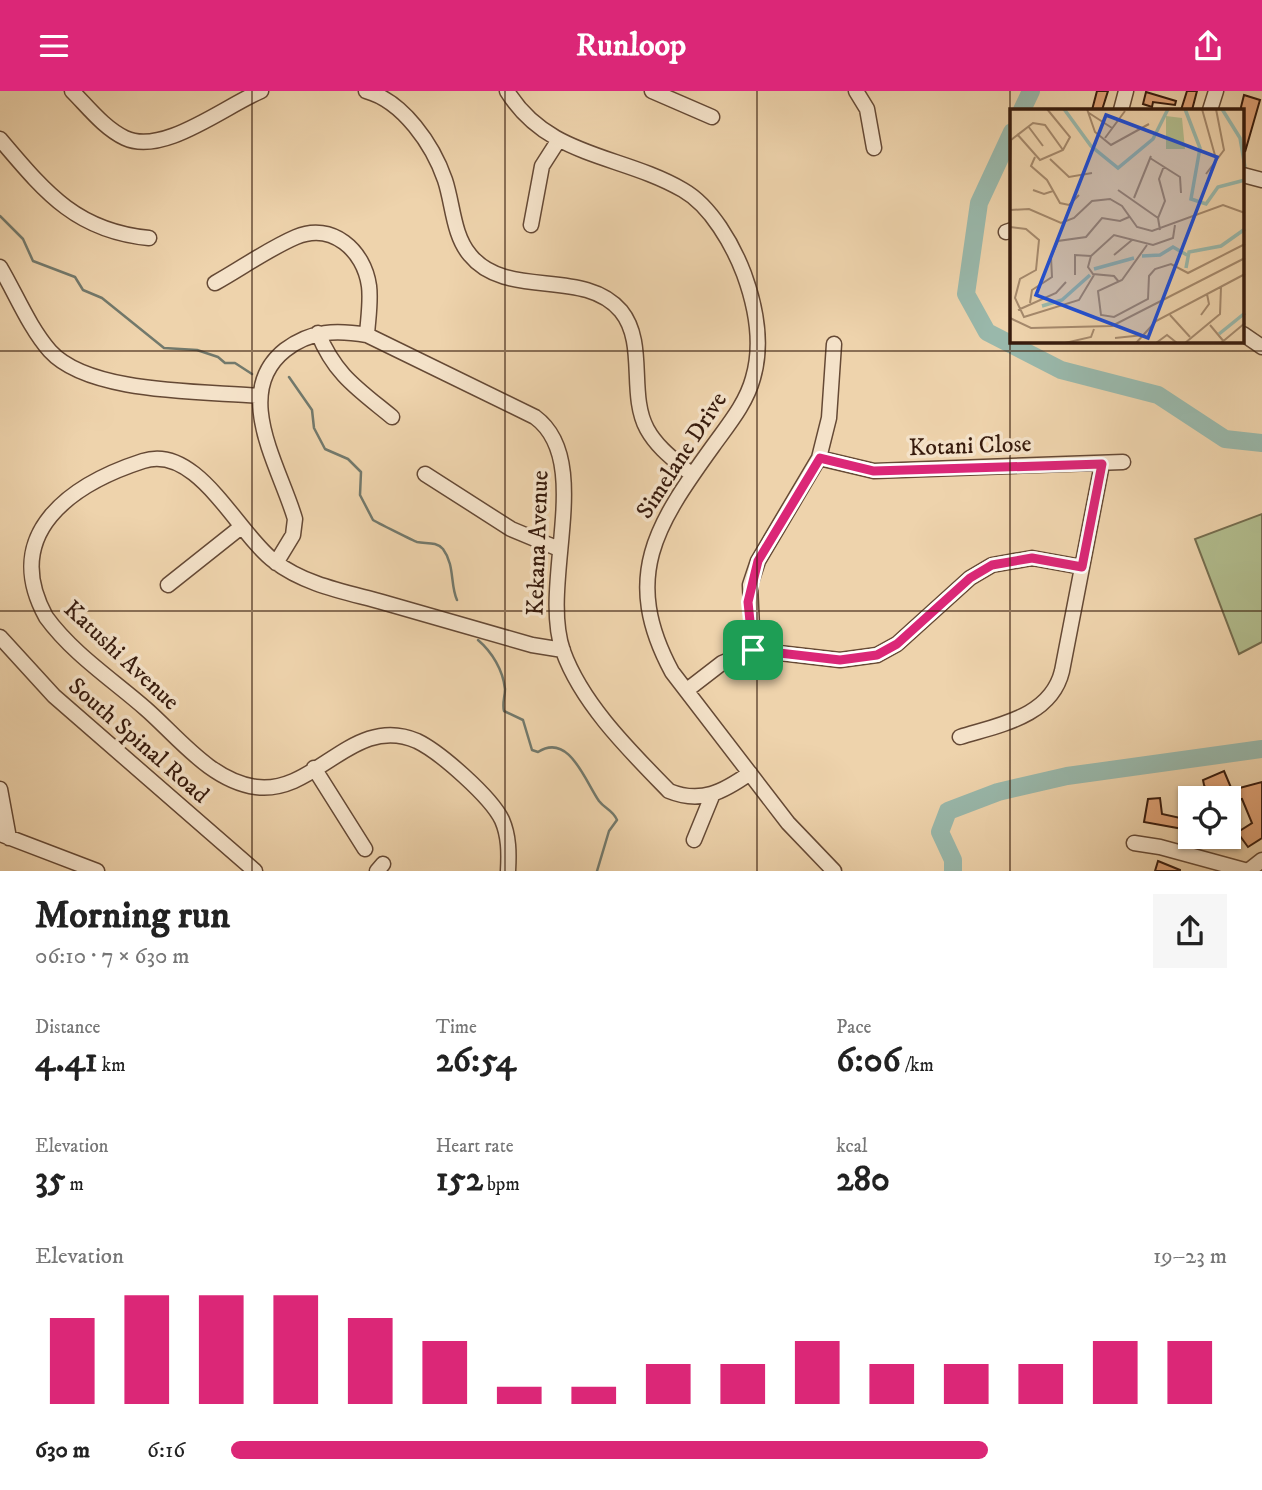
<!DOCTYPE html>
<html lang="en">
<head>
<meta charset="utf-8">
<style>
  :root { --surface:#fff; --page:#f6f6f6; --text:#222; --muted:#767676; --accent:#db2777 }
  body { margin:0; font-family:"IM FELL DW Pica",serif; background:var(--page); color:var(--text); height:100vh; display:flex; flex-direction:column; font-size:26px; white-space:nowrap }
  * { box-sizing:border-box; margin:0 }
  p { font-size:23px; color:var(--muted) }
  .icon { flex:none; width:38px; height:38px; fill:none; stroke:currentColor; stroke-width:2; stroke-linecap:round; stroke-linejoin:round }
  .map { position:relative; height:780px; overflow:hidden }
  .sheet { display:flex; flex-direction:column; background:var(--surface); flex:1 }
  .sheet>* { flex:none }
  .controls { position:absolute; left:1178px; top:695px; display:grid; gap:14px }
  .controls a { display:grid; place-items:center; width:63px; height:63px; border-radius:0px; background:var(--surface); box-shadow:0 2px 5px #0004; font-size:35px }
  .pin { position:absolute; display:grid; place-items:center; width:60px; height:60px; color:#fff; margin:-30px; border-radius:14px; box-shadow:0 4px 10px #0006 }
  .round { display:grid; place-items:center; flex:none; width:74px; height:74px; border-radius:0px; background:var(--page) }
  .headline { display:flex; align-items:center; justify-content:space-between; height:119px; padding:0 35px }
  h1 { font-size:38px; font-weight:700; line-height:52px }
  .figures { display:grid; grid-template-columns:repeat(3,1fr); gap:10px; height:119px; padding:7px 35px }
  .figures div { display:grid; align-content:center }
  .figures b { font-size:35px; font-weight:700 }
  .figures small { font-size:19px; font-weight:400 }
  .figures p { font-size:19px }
  .chart { height:196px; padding:14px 35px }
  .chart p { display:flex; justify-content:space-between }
  .chart svg { width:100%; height:126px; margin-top:7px; stroke:var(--accent); stroke-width:6 }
  ul { padding:0 35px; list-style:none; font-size:23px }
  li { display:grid; grid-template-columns:112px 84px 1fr; align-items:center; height:52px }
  li i { height:18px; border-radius:9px; background:var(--accent) }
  header { display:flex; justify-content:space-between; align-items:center; height:91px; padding:0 35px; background:var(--accent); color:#fff; font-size:32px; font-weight:700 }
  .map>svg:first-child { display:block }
  .green { fill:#b2be8f; stroke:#746c4e; stroke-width:2 }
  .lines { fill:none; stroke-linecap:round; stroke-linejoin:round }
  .stream { stroke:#72796c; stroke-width:2.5 }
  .river { stroke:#99b8ab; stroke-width:18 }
  .building { fill:#e0a377; stroke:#371b0d; stroke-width:2 }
  .minor-casing { stroke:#654935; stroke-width:17 }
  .minor { stroke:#f4e2c9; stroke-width:14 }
  .route-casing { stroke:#fff; stroke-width:14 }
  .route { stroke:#db2777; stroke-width:9 }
  .grid { fill:none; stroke:#371b0d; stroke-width:2; stroke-opacity:0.55 }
  .labels { text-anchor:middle; stroke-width:7; stroke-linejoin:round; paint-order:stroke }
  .street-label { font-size:24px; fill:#371b0d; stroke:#f4e2c9 }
  .inset-river { fill:none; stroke:#99b8ab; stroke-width:3.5 }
  .inset-road { fill:none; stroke:#a5896c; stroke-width:2 }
  .view { fill:#1d4ed8; fill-opacity:0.15; stroke:#1d4ed8; stroke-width:3.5 }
  .inset-edge { fill:none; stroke:#371b0d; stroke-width:3.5 }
</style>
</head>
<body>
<header><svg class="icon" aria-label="menu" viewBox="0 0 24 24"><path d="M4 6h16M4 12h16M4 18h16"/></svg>Runloop<svg class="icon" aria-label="share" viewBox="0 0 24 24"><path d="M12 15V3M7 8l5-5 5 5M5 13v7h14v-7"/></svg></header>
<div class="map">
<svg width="1262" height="780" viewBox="0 0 1262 780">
  <rect width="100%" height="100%" fill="#eed3ac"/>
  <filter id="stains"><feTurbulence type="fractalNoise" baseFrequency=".00286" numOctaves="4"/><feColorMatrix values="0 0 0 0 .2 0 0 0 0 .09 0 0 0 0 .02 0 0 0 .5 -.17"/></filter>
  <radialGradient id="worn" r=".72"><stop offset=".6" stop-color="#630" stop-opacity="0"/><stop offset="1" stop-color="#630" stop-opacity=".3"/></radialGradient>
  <!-- green -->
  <path class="green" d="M1262 423V551L1239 563 1195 448Z"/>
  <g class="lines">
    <!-- stream -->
    <path class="stream" d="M1024 16 1026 19
      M0 125 23 148 33 170 75 186 83 199 102 207 164 257 197 259 218 266 225 272H235L252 283
      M289 286 312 319 314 337 325 358 348 368 361 381 360 404 373 429C376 431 414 450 417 451 426 453 436 450 443 458 455 474 450 494 457 509
      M478 549C492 561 503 579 505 598 505 606 502 612 504 620L523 629 532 659 538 661C569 641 585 690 599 710 605 718 613 719 617 729L609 740 597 780"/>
    <!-- river -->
    <path class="river" d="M1022 19 1031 0
      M1012 41 979 112 966 203 987 241 1061 279 1158 304 1225 348 1262 352
      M953 780V769L940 741 948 720 998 701 1067 685 1262 658"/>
  </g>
  <!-- building -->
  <path class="building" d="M1097 0H1108L1102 19H1092Z
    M1187 0H1197L1192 19H1181Z
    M1146 1 1176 10 1175 14 1153 11 1152 16 1143 13Z
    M1244 4 1260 9 1245 61 1241 16Z
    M1224 680 1232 699 1262 691V747L1248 756 1240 745 1238 747 1228 737V729L1241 739 1252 732 1242 708 1228 711V707H1211L1204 694 1203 689Z
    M1160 707 1162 723 1185 728 1183 738 1144 731 1148 708Z
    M1158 770 1180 779V780H1155Z"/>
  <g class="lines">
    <!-- minor casing -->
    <g class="minor-casing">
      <path id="minor" d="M72 0C88 16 104 37 125 47 163 65 225 15 261 0
        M366 0C403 10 433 54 445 89 453 113 453 144 470 164 506 209 584 176 621 220 647 252 628 303 647 338 658 358 676 370 692 384
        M507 0C548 67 621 63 683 99 711 115 733 154 744 183 756 216 763 253 753 287 746 313 728 334 713 355 656 434 621 486 672 581L788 732 834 780
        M652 0 712 26
        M856 0 867 18 874 57
        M1121 19 1126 0
        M1210 19 1216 0
        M0 48C45 101 76 140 149 147
        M1243 84 1262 89
        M531 134 542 75 558 50
        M1006 141 1012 139
        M0 176C16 203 29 236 50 260 89 303 203 300 259 305
        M215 192C242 177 268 158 296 146 332 131 364 159 369 195 371 210 368 228 367 244
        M318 242C335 284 358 298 392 326
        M1243 243 1262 256
        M819 367 874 380 1123 371
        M425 383 511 438 559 458
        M276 472 293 444 295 428C280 376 231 302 285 259 311 239 337 239 367 244L535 326C595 370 539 492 563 560 582 613 630 660 669 700 701 713 723 701 750 682
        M168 494 241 436
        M0 546 54 605 255 780
        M753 559 750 494 758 470 819 367 829 327 834 253
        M687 599 722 572 753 559 840 569 877 564 897 553 970 487 992 474 1032 467 1082 476
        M960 646C998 634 1051 626 1062 580L1102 373
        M314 677 365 758
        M0 698 9 747
        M0 743 97 780
        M694 749 712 705
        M1134 752 1160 756 1248 780
        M377 780 383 773
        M508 780C509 762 509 745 502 729 491 706 440 661 417 650 353 622 316 704 256 696 211 690 178 646 146 618 113 589 73 563 46 526 0 442 72 393 143 370 197 352 237 442 274 470 305 494 346 501 382 511 432 525 482 540 532 554L563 559
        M1248 780 1262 769"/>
    </g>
    <!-- minor -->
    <use href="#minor" class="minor"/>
  </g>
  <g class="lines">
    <!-- route casing -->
    <g class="route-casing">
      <path id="route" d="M820 367 874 380 1102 373 1082 476 1032 467 992 474 970 487 897 553 877 564 840 569 753 559 748 511 758 470Z"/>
    </g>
    <!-- route -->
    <use href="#route" class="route"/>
  </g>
  <!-- grid -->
  <path class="grid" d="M252 0V780M505 0V780M757 0V780M1010 0V780M0 260H1262M0 520H1262"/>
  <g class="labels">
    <!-- street labels -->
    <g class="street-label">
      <text transform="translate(970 354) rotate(-2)" y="8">Kotani Close</text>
      <text transform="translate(681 364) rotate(-57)" y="8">Simelane Drive</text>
      <text transform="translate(537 452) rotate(-88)" y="8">Kekana Avenue</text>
      <text transform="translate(122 564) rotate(43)" y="8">Katushi Avenue</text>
      <text transform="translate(139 649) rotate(41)" y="8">South Spinal Road</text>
    </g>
  </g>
  <!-- overview -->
  <g transform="translate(1010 18)">
    <rect width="234" height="234" fill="#eed3ac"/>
    <path d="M156 7 172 9 175 40H156Z" fill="#b2be8f"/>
    <path class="inset-river" d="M54 0 81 37 108 59 143 30 158 0M175 0 190 39 181 90 196 95 208 78 235 71M212 0 230 29 235 58M132 147 150 146 163 138 177 146M176 159 179 143 211 137 235 120M84 160 124 149M32 197 52 191 80 166M209 225 235 204"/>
    <path class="inset-road" d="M77 0 85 23 101 36 139 15M192 0 206 50M79 4 102 19M18 17 33 37M7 25 30 51 53 41 60 28 37 0M95 29 115 2M25 48 21 57 37 71 50 94 59 96 69 86M140 49 170 68 171 84M40 50 59 68 82 64M0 55 1 31 23 14 35 16 53 41M196 65 214 41 206 0M23 81 34 85 43 82M108 81 148 109M124 89 141 47M0 101 19 100 51 114 64 109 82 92 100 90 112 97 127 118 142 122 213 96 235 104M0 118 16 120 29 131 26 161 10 170 5 189 14 208 69 191 84 166M150 121 148 109 155 92 149 70 154 57M137 136 112 171 88 182 91 206 104 208 138 190 139 167 145 160 161 155 178 164 235 135M104 146 122 131M65 166V146L81 147M109 173 104 167 83 165 78 158 81 147 104 126 143 136 163 129 165 116M20 194 22 181 42 168 41 148 48 132 76 128 92 109 110 112 119 108M8 201 46 184 56 173M160 206 180 228M191 206 199 195 197 185M0 209 21 219 102 217 235 149M200 216 215 234M105 229 134 226M55 234 81 228 84 220M126 234 146 212 235 165M146 234 157 226 167 234M175 234 210 205 211 178M211 234 235 214"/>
    <path class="view" d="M96 6 207 48 138 229 26 186Z"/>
    <rect width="234" height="234" class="inset-edge"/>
  </g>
  <rect width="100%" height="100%" filter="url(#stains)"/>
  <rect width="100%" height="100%" fill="url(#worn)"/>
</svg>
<div class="controls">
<a><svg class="icon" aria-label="locate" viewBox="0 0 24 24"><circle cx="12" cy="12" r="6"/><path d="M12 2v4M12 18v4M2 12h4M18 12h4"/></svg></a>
</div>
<div class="pin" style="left:753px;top:559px;background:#1e9e55"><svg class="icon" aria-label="arrive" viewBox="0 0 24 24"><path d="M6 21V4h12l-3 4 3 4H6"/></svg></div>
</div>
<section class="sheet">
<div class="headline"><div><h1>Morning run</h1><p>06:10 · 7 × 630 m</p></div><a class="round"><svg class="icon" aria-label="share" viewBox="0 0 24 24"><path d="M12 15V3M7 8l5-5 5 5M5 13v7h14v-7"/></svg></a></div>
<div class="figures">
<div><p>Distance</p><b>4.41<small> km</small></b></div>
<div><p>Time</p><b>26:54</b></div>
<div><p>Pace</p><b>6:06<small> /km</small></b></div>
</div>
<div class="figures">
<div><p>Elevation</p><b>35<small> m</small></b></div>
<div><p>Heart rate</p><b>152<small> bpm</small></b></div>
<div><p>kcal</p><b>280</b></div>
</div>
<div class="chart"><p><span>Elevation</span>19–23 m</p>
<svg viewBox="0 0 160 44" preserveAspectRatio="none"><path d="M5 44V14M15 44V6M25 44V6M35 44V6M45 44V14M55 44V22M65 44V38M75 44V38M85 44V30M95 44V30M105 44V22M115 44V30M125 44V30M135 44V30M145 44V22M155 44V22"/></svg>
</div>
<ul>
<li><b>630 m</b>6:16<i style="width:76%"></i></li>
</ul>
</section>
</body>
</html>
